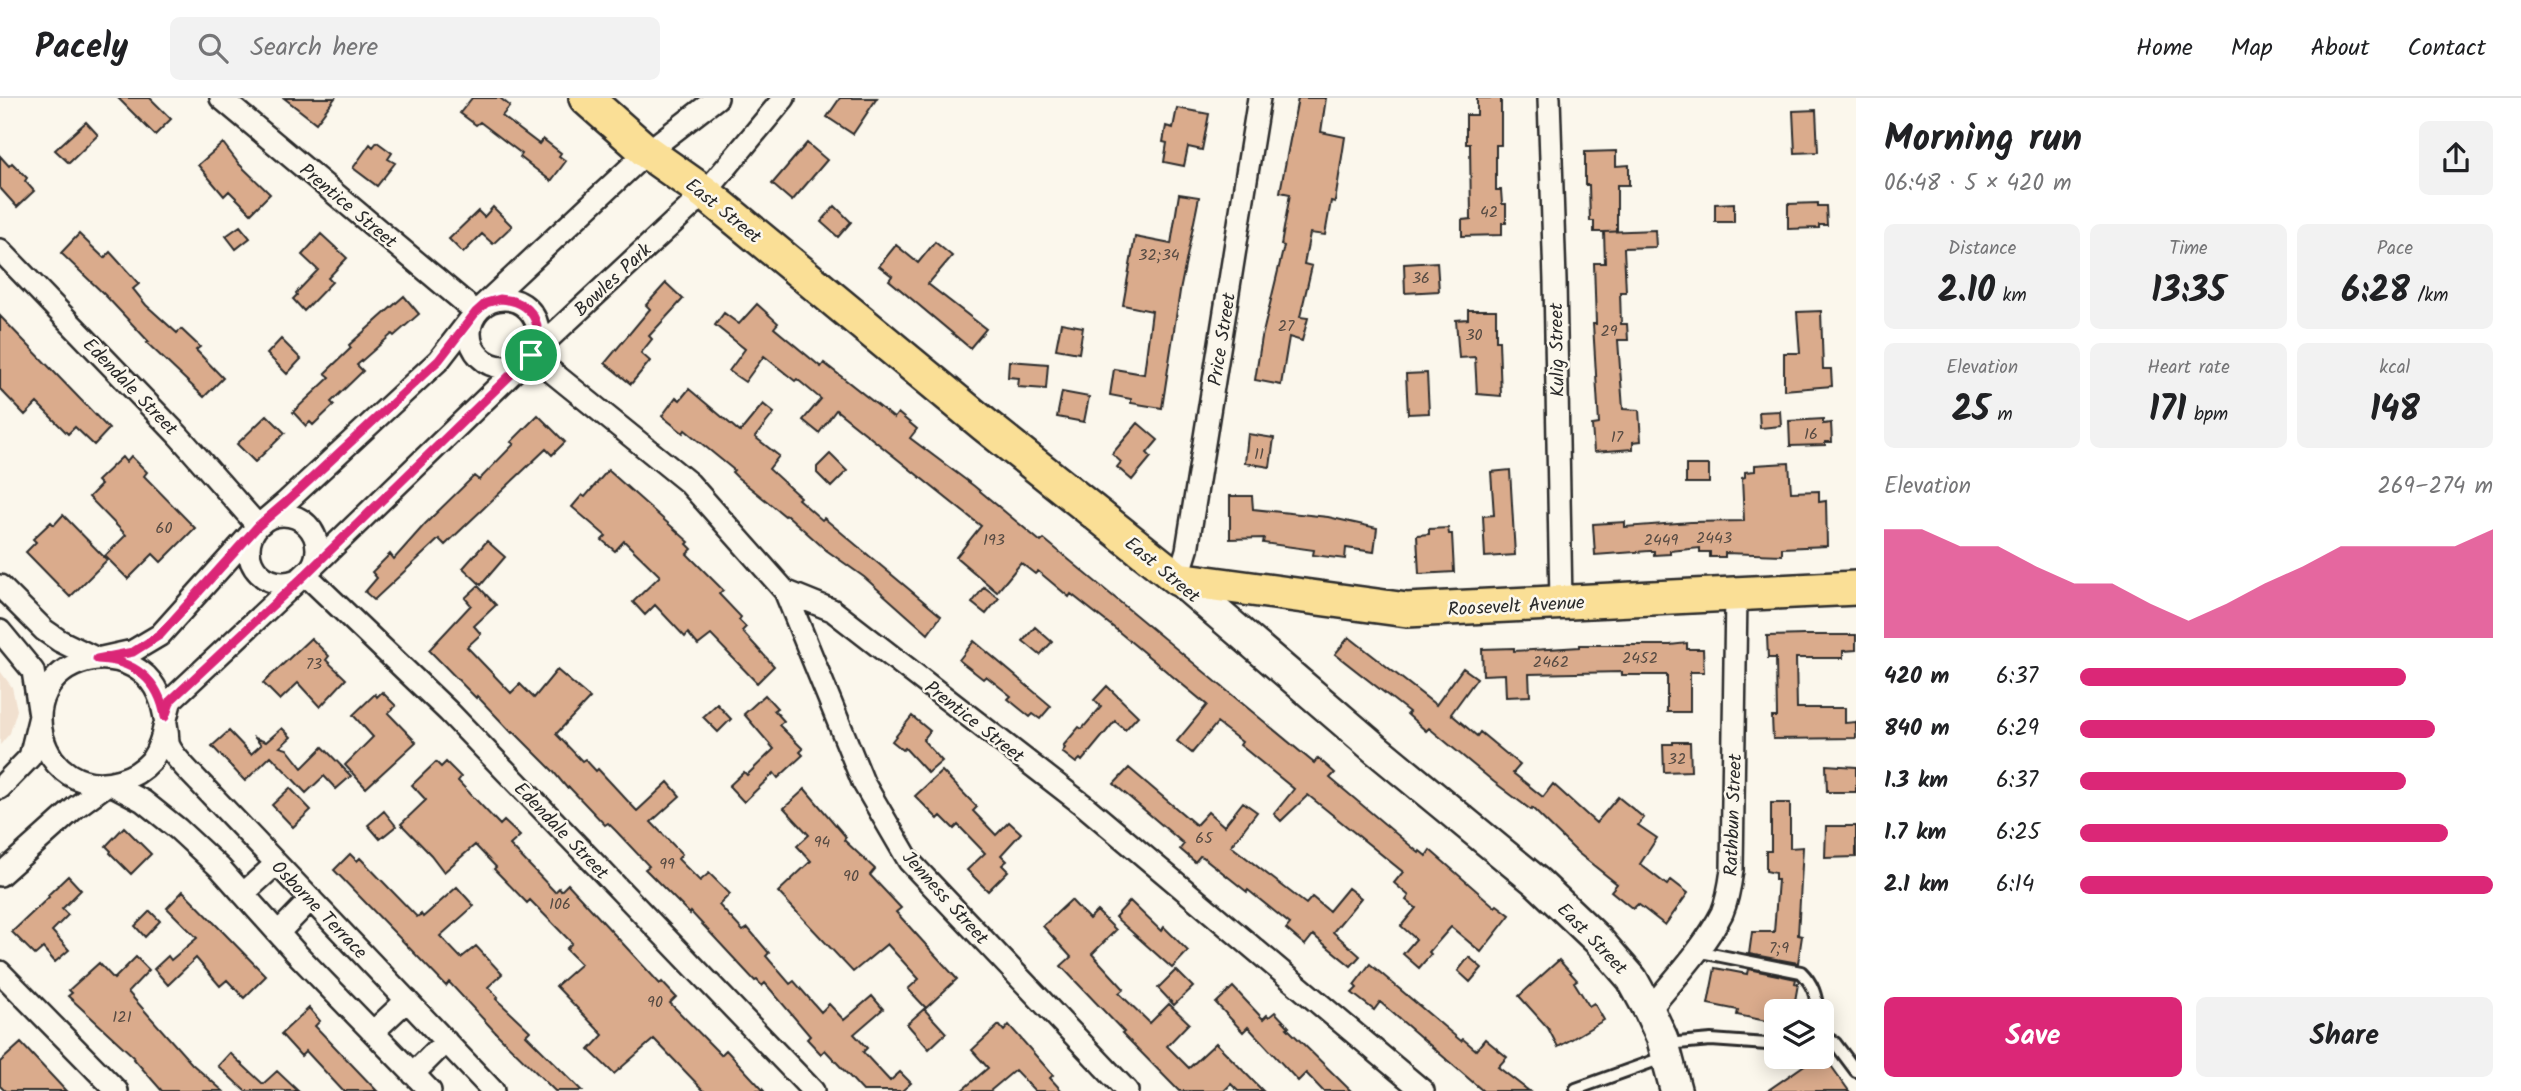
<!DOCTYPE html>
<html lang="en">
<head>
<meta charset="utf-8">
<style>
  :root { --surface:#fff; --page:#f2f2f2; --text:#202124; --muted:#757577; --line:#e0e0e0; --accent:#db2777 }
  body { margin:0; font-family:Kalam,sans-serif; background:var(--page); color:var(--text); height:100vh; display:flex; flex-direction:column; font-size:26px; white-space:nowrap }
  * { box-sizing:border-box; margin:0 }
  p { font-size:23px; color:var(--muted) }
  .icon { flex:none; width:38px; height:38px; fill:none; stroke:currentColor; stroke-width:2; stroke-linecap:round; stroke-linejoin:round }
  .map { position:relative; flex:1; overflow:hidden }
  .drawer { display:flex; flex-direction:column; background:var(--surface); width:665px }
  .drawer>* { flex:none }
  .fabs { position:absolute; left:1764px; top:901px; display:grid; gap:14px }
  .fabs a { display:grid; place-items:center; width:70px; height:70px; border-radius:10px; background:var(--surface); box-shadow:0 4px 18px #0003; font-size:35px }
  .pin { position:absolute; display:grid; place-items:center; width:60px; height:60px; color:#fff; margin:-30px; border:4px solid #fff; border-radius:50%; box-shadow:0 2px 7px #0007 }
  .round { display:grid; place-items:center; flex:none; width:74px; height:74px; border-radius:10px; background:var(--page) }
  .summary { display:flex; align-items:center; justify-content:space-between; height:119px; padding:0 28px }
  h1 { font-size:38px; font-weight:800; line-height:52px }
  .figures { display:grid; grid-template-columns:repeat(3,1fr); gap:10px; height:119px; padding:7px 28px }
  .figures div { display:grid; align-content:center; border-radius:10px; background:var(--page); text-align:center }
  .figures b { font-size:35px; font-weight:800 }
  .figures small { font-size:19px; font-weight:400 }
  .figures p { font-size:19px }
  .chart { height:196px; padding:14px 28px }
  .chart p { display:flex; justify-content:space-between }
  .chart svg { width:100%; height:126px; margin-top:7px; fill:var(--accent); opacity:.7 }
  .action { display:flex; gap:14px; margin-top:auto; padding:14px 28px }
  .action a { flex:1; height:80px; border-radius:10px; background:var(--accent); color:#fff; font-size:28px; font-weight:800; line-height:80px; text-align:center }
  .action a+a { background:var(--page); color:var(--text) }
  ul { padding:0 28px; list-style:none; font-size:23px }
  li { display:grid; grid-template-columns:112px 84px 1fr; align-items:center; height:52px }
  li i { height:18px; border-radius:9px; background:var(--accent) }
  header { display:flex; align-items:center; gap:42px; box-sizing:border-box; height:98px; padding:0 35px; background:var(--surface); border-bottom:2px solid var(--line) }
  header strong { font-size:33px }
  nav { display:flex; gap:38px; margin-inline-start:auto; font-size:24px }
  .search { width:490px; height:63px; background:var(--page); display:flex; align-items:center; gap:18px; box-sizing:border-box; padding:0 24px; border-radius:10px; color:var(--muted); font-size:26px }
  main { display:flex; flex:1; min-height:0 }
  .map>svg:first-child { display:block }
  .built { fill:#f1e0cf }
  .building { fill:#daab8c; stroke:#2b2b2b; stroke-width:2 }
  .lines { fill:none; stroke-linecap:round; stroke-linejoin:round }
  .service-casing { stroke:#2b2b2b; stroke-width:16 }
  .minor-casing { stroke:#2b2b2b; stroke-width:26 }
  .secondary-casing { stroke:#2b2b2b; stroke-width:35 }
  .primary-casing { stroke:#2b2b2b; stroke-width:38 }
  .service { stroke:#fbf7ec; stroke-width:10 }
  .minor { stroke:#fbf7ec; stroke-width:21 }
  .secondary { stroke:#fbf7ec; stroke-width:30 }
  .primary { stroke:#fadf96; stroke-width:33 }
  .route-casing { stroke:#fff; stroke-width:14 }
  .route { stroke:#db2777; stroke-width:9 }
  .labels { text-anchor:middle; stroke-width:5; stroke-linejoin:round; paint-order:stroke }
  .number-label { font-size:16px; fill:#574b43 }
  .street-label { font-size:19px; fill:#2b2b2b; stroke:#fbf7ec }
</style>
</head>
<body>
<header>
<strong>Pacely</strong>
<div class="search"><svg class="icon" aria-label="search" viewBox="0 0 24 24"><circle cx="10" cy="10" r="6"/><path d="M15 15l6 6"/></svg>Search here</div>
<nav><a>Home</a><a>Map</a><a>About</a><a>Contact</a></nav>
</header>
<main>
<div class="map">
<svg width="1856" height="993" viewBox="0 0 1856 993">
  <rect width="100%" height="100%" fill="#fbf7ec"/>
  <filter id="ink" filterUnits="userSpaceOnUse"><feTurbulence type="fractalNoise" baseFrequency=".0143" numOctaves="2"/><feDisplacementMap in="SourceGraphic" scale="14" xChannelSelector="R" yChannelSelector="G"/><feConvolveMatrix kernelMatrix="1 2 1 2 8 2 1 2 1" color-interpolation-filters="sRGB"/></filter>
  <g filter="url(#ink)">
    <!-- built -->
    <path class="built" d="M0 573 12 589 17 612 10 635 0 647Z"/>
    <!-- building -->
    <path class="building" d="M118 0H150L171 21 155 37Z
      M284 0H335L316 25Z
      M472 0H500L510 8 502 18 539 46 543 41 561 55 559 58 566 63 551 83 520 59 522 56 480 24 476 27 460 15Z
      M840 0H877L853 36 827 19Z
      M1298 0H1326L1321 34 1345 39 1335 104 1331 103 1325 137 1310 135 1304 166 1312 168 1300 219 1308 220 1302 243 1289 239 1281 287 1255 282 1262 239 1284 148 1281 147 1290 96 1280 94Z
      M1477 0H1501V47H1496V92H1501L1502 106H1506V125H1502V137L1462 138V122L1471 121 1470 46H1466V17H1477Z
      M1177 10 1209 16 1202 52 1188 49 1184 68 1164 64 1167 45 1163 44 1166 28 1173 30Z
      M1816 12 1818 54 1795 55 1793 13Z
      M86 24 98 37 69 65 55 52Z
      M377 44 392 55 388 61 395 65 377 88 353 70 370 46 373 49Z
      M223 45 239 66 270 96 251 115 229 93 224 98 198 67Z
      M807 45 827 62 792 103 772 86Z
      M1616 53V68L1629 67V87H1617V134H1594V123H1590L1589 87H1585V54Z
      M0 58 9 68 12 65 27 80 25 83 34 93 17 109 0 90Z
      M1179 96 1199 99 1180 193 1162 310 1131 305V301L1110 297 1114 271 1144 276 1152 213 1123 207 1135 139 1171 146Z
      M1734 105V124H1715V106Z
      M1818 105V108H1826L1827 127H1819V130L1788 131V106Z
      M835 108 851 124 838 139 821 124Z
      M493 109 512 128 493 146 482 136 463 155 449 141 478 113 484 119Z
      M240 128 250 140 236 151 226 138Z
      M1655 132 1656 149 1624 150 1626 194H1620L1621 226H1627L1628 242H1618L1623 311 1639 312 1641 343 1633 344V351L1594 354 1592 327 1599 326 1593 226H1596L1594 165H1605L1604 134Z
      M79 136 104 160 110 154 139 186 133 191 146 207 177 235 181 231 200 249 196 252 223 280 204 299 147 245 149 244 105 197 61 155Z
      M321 136 347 160 328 180 332 184 304 213 293 201 297 197 296 195 318 172 302 157Z
      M935 144 952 158 928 186 986 231 970 250 889 182 892 178 879 168 896 147 918 165Z
      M1437 164 1439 193 1405 195 1404 166Z
      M666 185 683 201 649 238 652 241 641 255 650 263 631 286 605 265 650 211 646 207Z
      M404 198 419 216 394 238 392 236 357 267 363 273 331 304 334 307 313 327 310 324 306 328 293 314 330 279 325 275 351 250 349 247Z
      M757 206 778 225 774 230 821 269 824 265 894 320 898 315 917 331 910 340 974 388 1041 444 1044 441 1314 665 1318 660 1335 675 1330 680 1419 755 1420 753 1426 758 1430 752 1495 809 1497 807 1510 817 1481 854 1451 829 1429 854 1431 856 1419 870 1403 856 1416 841 1401 828 1416 810 1406 802 1409 798 1394 785 1403 774 1308 697 1281 723 1274 716 1294 691 1240 647 1242 644 1217 625 1192 655 1177 643 1207 607 1113 529 1071 496 1069 499 1038 473 1035 476 1021 465 997 494 956 459 981 428 836 312 819 335 803 322 821 301 797 281 795 283 764 258 745 284 729 273 745 251 715 227 724 215 739 226Z
      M1468 212H1496V243H1499L1501 298 1477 296 1475 259 1459 260 1456 222 1468 221Z
      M1821 213 1823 271H1831L1832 288 1784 292V255H1800L1797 214Z
      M0 218 109 331 94 347 75 329 68 336 37 305 25 317 0 291Z
      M1061 225 1083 229 1079 255 1056 251Z
      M281 241 301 261 287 276 267 256Z
      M1009 263 1048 266 1046 291 1018 289 1019 280 1008 279Z
      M1427 275 1429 315 1408 316 1406 276Z
      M689 291 740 334 763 306 774 315 755 339 779 358 769 371 800 399 798 401 822 422 824 420 941 518 928 536 864 479 826 452 787 417 785 418 737 379 732 374 734 372 685 332 683 335 662 318 676 299 680 302Z
      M1062 294 1089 299 1084 324 1057 319Z
      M1780 313 1781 328 1760 330 1759 314Z
      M267 317 285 335 255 364 237 346Z
      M538 317 565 344 552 357 546 351 445 447 439 441 374 502 365 494 377 480 372 474 390 456 394 461 425 426 474 378 479 382 514 346 511 344Z
      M1823 321V326L1831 325 1832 344H1825V347L1790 348 1789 323Z
      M1138 325 1158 342 1147 355 1151 359 1132 382 1117 369 1121 364 1112 356Z
      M1248 336 1274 340 1270 369 1245 365Z
      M830 356 847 373 831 389 817 375V369Z
      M131 358 147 374 144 378 195 430 161 464 153 456 128 481 105 458 126 437 89 399 101 387 97 383 122 359 126 364Z
      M1789 365 1791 394 1819 393V404L1826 403 1827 448 1782 450V457L1725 455V459H1710V454H1700V450L1670 453V456L1654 457V453H1649L1595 457 1593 426 1625 424V429L1691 424 1744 423 1742 380 1745 379V374L1755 373V367Z
      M1686 367H1709V385H1686Z
      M608 372 689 444 687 446 692 451 687 456 723 492 719 496 741 519 739 522 746 529 742 533 774 568 757 585 711 537 698 547 688 535 685 539 655 507 645 517 633 504 660 478 624 443 615 453 602 442 606 438 572 409 582 397 585 399Z
      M1510 372 1515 457 1485 459 1483 418 1494 417 1491 374Z
      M1230 398H1252L1253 411 1328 419 1377 430 1374 454 1346 450 1345 461 1313 457 1314 452 1263 445 1264 440 1230 441Z
      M63 417 107 462 70 499 26 454 36 444 33 441 51 424 54 427Z
      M1448 430 1449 436H1452L1454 474 1419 476 1417 437 1429 436V431Z
      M487 443 505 459 481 487 463 470Z
      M478 488 496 507 474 528 481 536 467 549 511 595 520 586 534 600 557 572 590 600 556 636 582 663 585 661 596 673 598 671 637 713 668 684 680 698 651 724 682 756 678 761 700 783 709 775 730 796 719 807 743 833 748 830 769 855 766 858 790 886 794 883 821 914 829 906 844 922 872 898 883 911 854 936 867 950 863 954 890 983 900 974 911 985 902 993H863L825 952 821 956 807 941 810 938 765 885 762 888 757 882 755 883 691 814 690 816 645 771 649 768 616 733 608 725 605 727 569 689 567 690 552 672 514 634 512 635 477 598 476 600 429 552 471 507 465 500Z
      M984 489 999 500 986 516 972 505Z
      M1035 529 1052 544 1040 557 1023 543Z
      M1805 537H1856V552L1843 553V560H1796L1797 610H1845V625L1856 624V640L1773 641 1772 619H1777L1776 560H1768L1767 538Z
      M1349 539 1436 607 1463 570 1477 580 1451 616 1477 638 1480 634 1520 667 1513 675 1543 699 1553 686 1596 725 1618 699 1644 720 1638 727 1657 740 1640 766 1667 787 1671 782 1688 795 1665 827 1638 806 1633 811 1611 793 1617 786 1578 755 1532 710 1531 712 1494 684 1429 630 1426 633 1407 616 1409 614 1335 556Z
      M311 540 329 558 326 562 346 581 320 609 298 585 280 602 263 585Z
      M974 543 1051 608 1040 621 1033 616 1030 619 1008 601 1011 598 986 578 983 581 959 562Z
      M1687 545V551H1703L1704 574H1690V614H1667V577H1622V574L1529 576 1530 598 1506 599 1505 576 1483 577 1482 551 1514 550V553L1580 549V547H1670Z
      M1107 588 1138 618 1125 632 1115 623 1082 663 1080 661 1076 665 1062 654 1065 650 1063 648 1079 629 1082 631 1101 609 1094 602Z
      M382 594 396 608 388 615 416 644 366 690 345 667 373 639 353 617 375 596 377 599Z
      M765 597 777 610 774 612 784 623 779 627 803 651 800 654 803 657 778 680 774 675 744 704 729 688 744 674 747 677 774 651 744 616Z
      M717 606 731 621 718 634 703 619Z
      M912 618 930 633 923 642 942 663 928 675 905 650 903 652 892 643Z
      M282 630 291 639 280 649 287 651 302 670 323 649 351 678 336 691 324 678 306 695 271 658 245 683 212 648 229 633 251 656 261 647 255 640 266 644Z
      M1673 644H1690L1691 673 1664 674 1663 646H1673Z
      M436 664 441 669 446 664 461 679 458 683 500 727 504 723 520 738 510 747 555 794 559 790 561 793 568 786 660 886 662 884 676 899 670 905 721 957 726 952 764 993H704L654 941 614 976 589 952 603 937 556 888 581 866 566 851 572 845 530 802 527 805 494 771 496 769 475 747 444 774 431 757 401 726 426 702 412 687Z
      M1826 667 1856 669V694H1827Z
      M1129 670 1196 727 1208 714 1224 728 1243 704 1257 714 1231 748 1306 806 1312 799 1329 813 1348 790 1361 800 1333 834 1360 858 1351 868 1313 837 1305 847 1286 831 1290 826 1248 792 1247 794 1203 759 1200 758 1195 764 1180 751 1184 746 1114 686Z
      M942 673 977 709 973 713 996 737 1009 724 1021 735 1001 757 1007 763 1002 767 1008 773 988 793 967 772 985 755 958 727 954 731 941 718 938 721 915 698Z
      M290 690 311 712 293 729 272 707Z
      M805 691 846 739 844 742 875 771 870 777 901 810 896 814 957 881 926 910 908 891 919 881 887 846 853 874 778 794 811 763 797 748 809 737 784 710Z
      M1771 705H1790V750L1803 749 1798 837 1802 838 1798 865 1749 856 1752 834H1774L1778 782H1775V775L1766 773V753H1771Z
      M384 713 396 728 380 741 368 727Z
      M1826 728H1856V759L1825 760Z
      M124 729 151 756 131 776 110 755 111 753 106 748Z
      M350 756 357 763 360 760 417 819 421 816 423 819 457 789 474 808 440 838 461 860 476 848 502 876 488 889 498 899 496 901 530 933 526 937 582 993H555L497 936 449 884 446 888 334 772Z
      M68 778 81 792 62 811 68 817 52 833 69 852 55 864 43 850 35 857 12 834 49 799 48 797Z
      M183 793 266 878 244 900 227 882 220 888 196 860 168 887 154 871 168 858 171 862 197 840 167 810Z
      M1071 802 1089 821 1097 813 1116 832 1092 856 1124 891 1119 895 1150 925 1169 906 1189 925 1167 948 1189 970 1216 945 1263 993H1238L1231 986 1224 993H1179L1122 935 1124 934 1061 868 1071 859 1043 828Z
      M1130 803 1161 833 1164 829 1188 853 1172 870 1115 819Z
      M150 813 160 823 145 839 135 828Z
      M136 859 149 872 128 894 192 966 223 993H162L133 960 134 959 68 898 72 895 69 892 99 865 114 881Z
      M1469 859 1482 870 1470 884 1458 873Z
      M1559 862 1577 882 1574 884 1589 908 1594 905 1604 922 1558 949 1548 930 1519 898Z
      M1370 866 1461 943 1463 941 1476 952 1485 941 1507 959 1498 969 1529 993H1483L1380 904 1374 912 1352 895 1357 890 1354 887Z
      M1715 870 1747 876 1748 871 1796 881 1795 885 1798 886 1793 914H1776V925L1737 917 1738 912 1708 906Z
      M1176 872 1193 889 1174 907 1158 890Z
      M1233 889 1263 921 1267 917 1269 919 1275 914 1289 929 1287 930 1351 993H1323L1306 975 1298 983 1248 929 1243 934 1216 905Z
      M309 910 320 923 315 928 377 993H343L306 953 301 958 281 936Z
      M924 911 946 935 929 951 907 926Z
      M999 927 1004 933 1009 927 1051 975 1053 977 1050 980 1062 993H1035L1015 972 990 993H961L988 970 972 952Z
      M21 945 66 993H5L0 988V964Z
      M230 955 263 986 277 973 298 993H245L218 968Z
      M1822 955 1849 993H1767L1816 959H1822Z"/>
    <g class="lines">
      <!-- service casing -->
      <g class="service-casing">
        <path id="service" d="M1696 853 1801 874C1813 886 1816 897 1818 914
          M1822 937 1835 945 1856 973
          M1667 946 1711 942 1767 946 1776 944
          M1576 991 1665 959"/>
      </g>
      <!-- minor casing -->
      <g class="minor-casing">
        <path id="minor" d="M221 0 476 214
          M1549 0 1555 183 1561 505
          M0 152 178 337 258 428
          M470 235a34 34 0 1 1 68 0a34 34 0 1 1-68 0Z
          M531 257 689 385 785 493 832 512 1086 709 1423 993
          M249 451a34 34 0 1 1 68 0a34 34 0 1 1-68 0Z
          M305 476 449 614 813 993
          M1178 481 1187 452 1259 0
          M0 488 44 532 60 543 97 561 133 553 160 537 258 428 285 405 439 262 476 214 647 54 717 0
          M785 493 863 684 909 763 1127 993
          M0 533 33 573 40 618 30 659 0 690
          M0 777 76 709 109 685 143 703 178 731 220 770 296 855 430 993
          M243 796 276 766
          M278 835 311 801
          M0 874 117 993
          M1649 912C1674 881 1704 850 1722 815 1728 801 1730 787 1732 772L1736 496
          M373 934 407 902
          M413 976 446 943
          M493 993 200 685C190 674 175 661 169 648 167 643 168 636 167 632 164 612 161 593 146 578 130 563 107 557 86 563 6 584 39 706 120 682 131 679 143 672 151 663 164 645 164 623 171 602L305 476 531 257 705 95 784 0"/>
      </g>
      <!-- secondary casing -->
      <g class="secondary-casing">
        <path id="secondary" d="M1178 481 1377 652 1537 784 1598 842 1632 881 1649 912 1662 940 1676 993"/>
      </g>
      <!-- primary casing -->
      <g class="primary-casing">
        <path id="primary" d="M586 0 647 54 705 95 985 327 1178 481 1407 512 1856 490"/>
      </g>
      <!-- service -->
      <use href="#service" class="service"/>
      <!-- minor -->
      <use href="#minor" class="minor"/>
      <!-- secondary -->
      <use href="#secondary" class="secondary"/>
      <!-- primary -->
      <use href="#primary" class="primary"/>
    </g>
  </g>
  <g class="lines" filter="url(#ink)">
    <!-- route casing -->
    <g class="route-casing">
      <path id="route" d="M500 201C533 203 546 227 531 257L305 477 171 602 165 619C159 582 134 562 97 561L133 554 160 537 258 428 285 405 439 262 476 214 486 205Z"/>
    </g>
    <!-- route -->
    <use href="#route" class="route"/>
  </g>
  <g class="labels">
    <!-- number labels -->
    <g class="number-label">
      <text x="1489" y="119">42</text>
      <text x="1159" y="162">32;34</text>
      <text x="1421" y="185">36</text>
      <text x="1286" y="233">27</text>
      <text x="1609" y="238">29</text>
      <text x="1474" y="242">30</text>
      <text x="1811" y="341">16</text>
      <text x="1617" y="344">17</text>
      <text x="1259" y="361">11</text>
      <text x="164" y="435">60</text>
      <text x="1714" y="445">2443</text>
      <text x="994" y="447">193</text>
      <text x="1661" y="447">2449</text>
      <text x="1640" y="565">2452</text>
      <text x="1551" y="569">2462</text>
      <text x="314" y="571">73</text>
      <text x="1677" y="666">32</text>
      <text x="1204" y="745">65</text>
      <text x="822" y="749">94</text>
      <text x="667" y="771">99</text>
      <text x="851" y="783">90</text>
      <text x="560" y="811">106</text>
      <text x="1779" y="855">7;9</text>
      <text x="655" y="909">90</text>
      <text x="122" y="924">121</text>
    </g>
    <!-- street labels -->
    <g class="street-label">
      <text transform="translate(349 107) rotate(40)" y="7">Prentice Street</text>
      <text transform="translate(724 112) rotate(39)" y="7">East Street</text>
      <text transform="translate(612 181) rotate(-43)" y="7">Bowles Park</text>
      <text transform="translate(1221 241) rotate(-81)" y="7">Price Street</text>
      <text transform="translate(1556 252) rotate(-91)" y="7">Kulig Street</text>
      <text transform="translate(131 288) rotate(46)" y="7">Edendale Street</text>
      <text transform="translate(1163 471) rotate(40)" y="7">East Street</text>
      <text transform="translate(1516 507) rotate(-3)" y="7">Roosevelt Avenue</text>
      <text transform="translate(975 623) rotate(38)" y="7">Prentice Street</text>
      <text transform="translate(1732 717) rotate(-88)" y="7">Rathbun Street</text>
      <text transform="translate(562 732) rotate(46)" y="7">Edendale Street</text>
      <text transform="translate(946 799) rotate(48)" y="7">Jenness Street</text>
      <text transform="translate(320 811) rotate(46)" y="7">Osborne Terrace</text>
      <text transform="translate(1593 840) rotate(46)" y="7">East Street</text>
    </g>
  </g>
</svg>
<div class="fabs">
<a><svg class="icon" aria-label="layers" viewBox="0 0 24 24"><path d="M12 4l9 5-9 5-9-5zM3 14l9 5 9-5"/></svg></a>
</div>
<div class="pin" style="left:531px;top:257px;background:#1e9e55"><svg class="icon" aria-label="arrive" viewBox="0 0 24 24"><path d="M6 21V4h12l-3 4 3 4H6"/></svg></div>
</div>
<section class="drawer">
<div class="summary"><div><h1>Morning run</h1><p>06:48 · 5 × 420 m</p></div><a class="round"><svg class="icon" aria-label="share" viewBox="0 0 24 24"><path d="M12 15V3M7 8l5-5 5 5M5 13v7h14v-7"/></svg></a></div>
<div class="figures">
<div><p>Distance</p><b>2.10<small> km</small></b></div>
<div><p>Time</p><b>13:35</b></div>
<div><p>Pace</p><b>6:28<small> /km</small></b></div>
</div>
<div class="figures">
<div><p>Elevation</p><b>25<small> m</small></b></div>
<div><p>Heart rate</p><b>171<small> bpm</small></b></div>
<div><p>kcal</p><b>148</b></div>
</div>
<div class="chart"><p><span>Elevation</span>269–274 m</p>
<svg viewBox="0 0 160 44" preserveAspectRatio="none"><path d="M0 44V6L10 6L20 12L30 12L40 19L50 25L60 25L70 32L80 38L90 32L100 25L110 19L120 12L130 12L140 12L150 12L160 6V44z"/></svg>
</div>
<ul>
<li><b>420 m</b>6:37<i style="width:79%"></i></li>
<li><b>840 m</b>6:29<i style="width:86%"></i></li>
<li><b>1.3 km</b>6:37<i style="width:79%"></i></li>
<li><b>1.7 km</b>6:25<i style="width:89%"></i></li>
<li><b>2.1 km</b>6:14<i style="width:100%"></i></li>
</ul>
<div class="action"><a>Save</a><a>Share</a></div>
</section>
</main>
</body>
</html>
